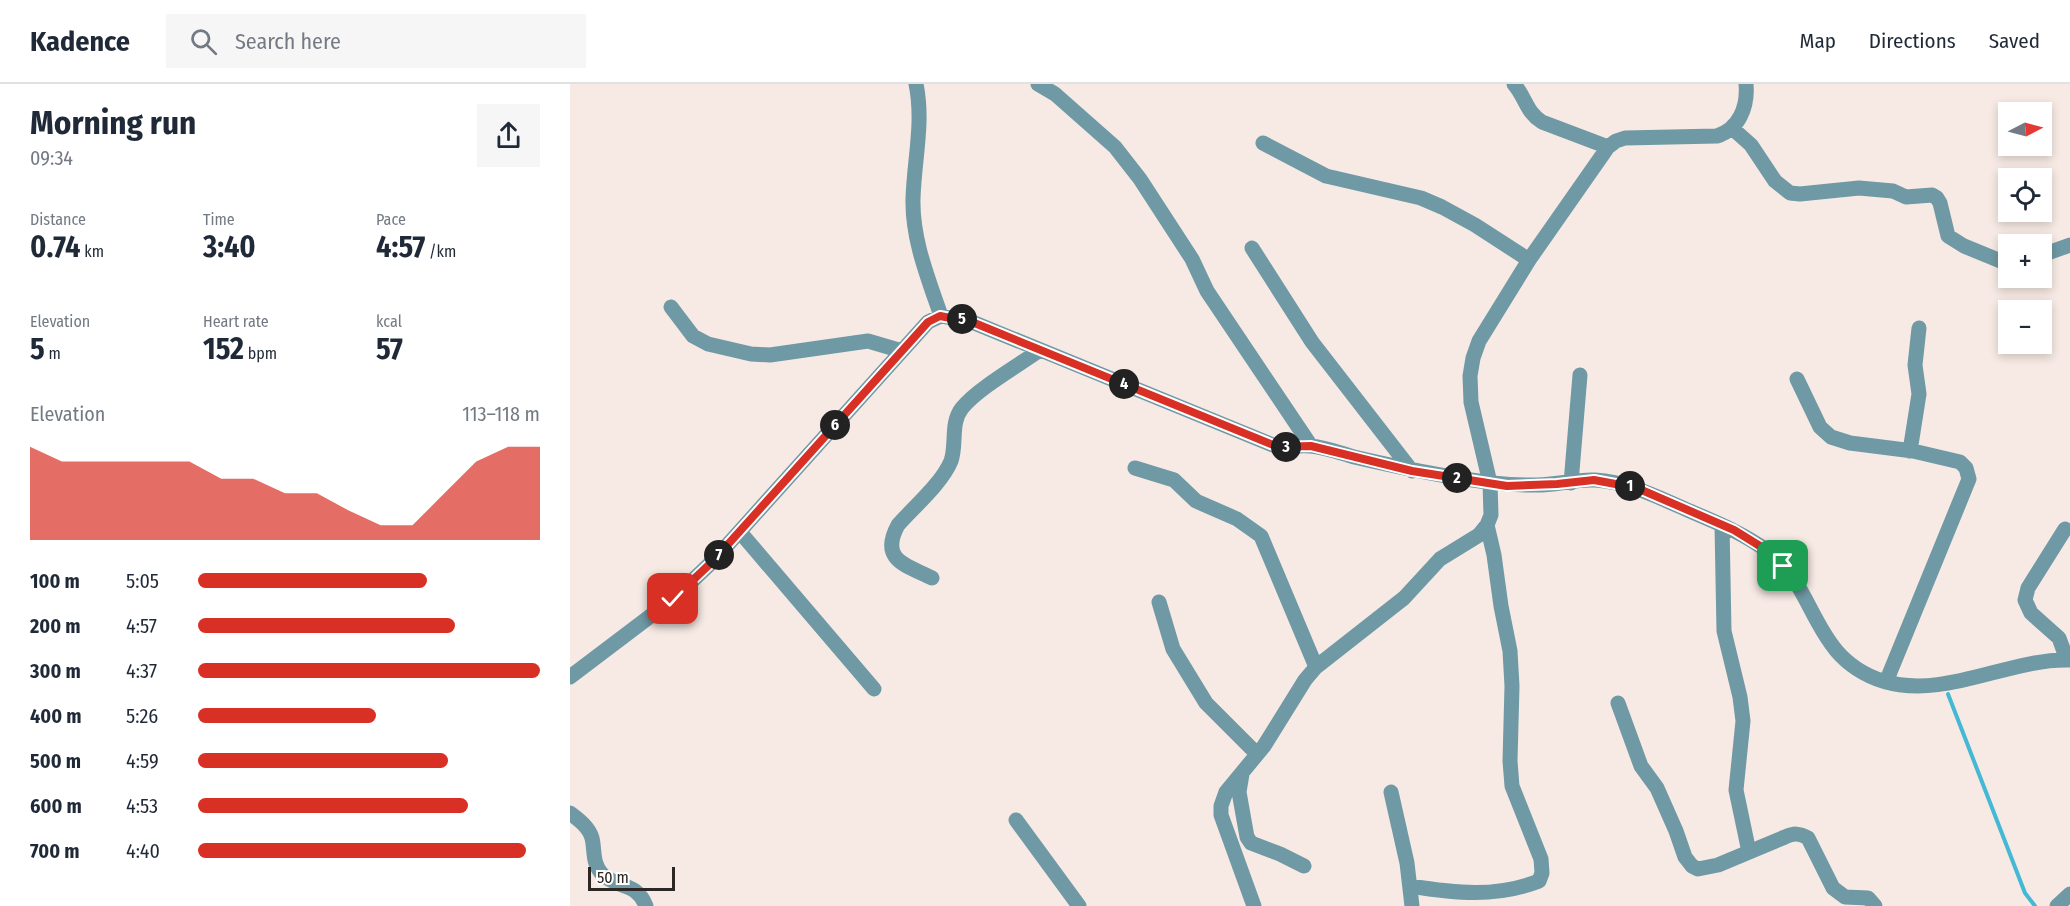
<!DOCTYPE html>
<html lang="en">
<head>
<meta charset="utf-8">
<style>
  :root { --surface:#fff; --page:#f6f6f7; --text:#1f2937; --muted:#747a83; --line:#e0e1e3; --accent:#d93025 }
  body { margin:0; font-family:"Fira Sans Condensed",sans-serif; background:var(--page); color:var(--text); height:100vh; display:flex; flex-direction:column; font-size:22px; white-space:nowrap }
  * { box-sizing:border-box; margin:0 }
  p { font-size:20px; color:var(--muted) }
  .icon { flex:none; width:33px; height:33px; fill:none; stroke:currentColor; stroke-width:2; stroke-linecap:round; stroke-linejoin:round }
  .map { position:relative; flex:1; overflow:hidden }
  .side { display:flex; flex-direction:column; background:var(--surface); width:570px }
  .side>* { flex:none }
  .needle { width:39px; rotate:84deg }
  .tools { position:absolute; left:1428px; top:18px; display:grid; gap:12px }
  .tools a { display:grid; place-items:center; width:54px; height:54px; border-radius:0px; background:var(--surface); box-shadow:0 3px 9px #0003; font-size:30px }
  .scale { position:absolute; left:18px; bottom:15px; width:87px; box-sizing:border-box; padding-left:6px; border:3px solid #2c2725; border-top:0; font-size:16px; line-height:21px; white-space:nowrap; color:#2c2725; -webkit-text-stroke:4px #fff; paint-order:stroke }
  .pin { position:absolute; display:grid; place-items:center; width:51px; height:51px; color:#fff; margin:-26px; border-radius:12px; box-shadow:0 3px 9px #0006 }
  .km { position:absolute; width:30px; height:30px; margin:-15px; border-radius:50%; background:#222; color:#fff; font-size:16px; line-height:30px; text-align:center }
  .round { display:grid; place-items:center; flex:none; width:63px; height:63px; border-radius:0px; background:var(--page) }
  .headline { display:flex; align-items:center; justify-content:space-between; height:102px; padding:0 30px }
  h1 { font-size:33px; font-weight:700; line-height:45px }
  .stats { display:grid; grid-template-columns:repeat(3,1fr); gap:9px; height:102px; padding:6px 30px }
  .stats div { display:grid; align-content:center }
  .stats b { font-size:30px; font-weight:700 }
  .stats small { font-size:16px; font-weight:400 }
  .stats p { font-size:16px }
  .chart { height:168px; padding:12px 30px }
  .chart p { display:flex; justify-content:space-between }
  .chart svg { width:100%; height:108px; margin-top:6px; fill:var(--accent); opacity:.7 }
  ul { padding:0 30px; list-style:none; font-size:20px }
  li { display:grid; grid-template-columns:96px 72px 1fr; align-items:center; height:45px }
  li i { height:15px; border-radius:8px; background:var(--accent) }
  header { display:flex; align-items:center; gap:36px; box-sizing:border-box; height:84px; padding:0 30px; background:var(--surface); border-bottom:2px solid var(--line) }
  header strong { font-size:28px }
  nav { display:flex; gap:33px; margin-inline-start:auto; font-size:21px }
  .search { width:420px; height:54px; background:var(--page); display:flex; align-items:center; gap:15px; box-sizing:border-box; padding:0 21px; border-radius:0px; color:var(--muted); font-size:22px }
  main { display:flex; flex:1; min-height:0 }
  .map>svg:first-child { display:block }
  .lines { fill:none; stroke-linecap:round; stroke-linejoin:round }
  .stream { stroke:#44b8d4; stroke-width:4 }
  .minor { stroke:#6f99a5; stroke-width:15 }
  .route-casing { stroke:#fff; stroke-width:12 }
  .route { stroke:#d93025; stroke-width:8 }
</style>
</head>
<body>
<header>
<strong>Kadence</strong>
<div class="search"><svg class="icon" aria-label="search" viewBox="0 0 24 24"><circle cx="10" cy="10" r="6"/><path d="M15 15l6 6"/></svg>Search here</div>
<nav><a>Map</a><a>Directions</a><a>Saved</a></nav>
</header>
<main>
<section class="side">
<div class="headline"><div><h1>Morning run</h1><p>09:34</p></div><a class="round"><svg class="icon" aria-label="share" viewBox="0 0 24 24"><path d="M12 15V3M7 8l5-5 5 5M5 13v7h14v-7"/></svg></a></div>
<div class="stats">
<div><p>Distance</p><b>0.74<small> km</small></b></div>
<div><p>Time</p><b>3:40</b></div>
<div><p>Pace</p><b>4:57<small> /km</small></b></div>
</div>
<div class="stats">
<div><p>Elevation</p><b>5<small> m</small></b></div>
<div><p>Heart rate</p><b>152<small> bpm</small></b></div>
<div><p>kcal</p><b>57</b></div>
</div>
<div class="chart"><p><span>Elevation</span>113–118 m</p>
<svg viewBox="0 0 160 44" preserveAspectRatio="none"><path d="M0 44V6L10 12L20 12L30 12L40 12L50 12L60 19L70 19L80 25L90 25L100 32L110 38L120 38L130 25L140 12L150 6L160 6V44z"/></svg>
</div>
<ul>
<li><b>100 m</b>5:05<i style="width:67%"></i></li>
<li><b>200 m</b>4:57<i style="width:75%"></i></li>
<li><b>300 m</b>4:37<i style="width:100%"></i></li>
<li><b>400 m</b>5:26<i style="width:52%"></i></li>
<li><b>500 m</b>4:59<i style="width:73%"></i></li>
<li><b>600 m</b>4:53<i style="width:79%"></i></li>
<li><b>700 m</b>4:40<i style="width:96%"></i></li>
</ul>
</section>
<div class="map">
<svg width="1500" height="822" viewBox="0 0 1500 822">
  <rect width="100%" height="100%" fill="#f7eae4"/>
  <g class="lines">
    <!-- stream -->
    <path class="stream" d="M1378 610 1455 809 1465 822"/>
    <!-- minor -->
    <path class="minor" d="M346 0C354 39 344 76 343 115 342 155 358 194 371 232
      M468 0 485 10 545 63 570 95 622 175 637 207 741 362
      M944 0C956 14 956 28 972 38L1038 63
      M1162 44 1181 61 1205 97 1220 109 1230 110 1289 104 1323 107 1336 113 1362 111 1367 114 1370 119 1378 152 1394 162 1438 180
      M693 59 756 92 851 114 872 123 905 141 959 176
      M682 164 742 258 842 387
      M1472 171 1500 161
      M101 223 123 252 138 260 181 270 200 271 298 257 332 267
      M1227 295 1250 343 1261 353 1280 359 1343 367 1390 378 1396 384 1399 395 1316 598
      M1340 367 1349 310 1345 281 1349 244
      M565 384 604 396 626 417 667 435 691 452 746 583
      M1001 399 1010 291
      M1152 441 1154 547 1170 613 1173 637 1166 706 1179 768
      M1495 445 1458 504 1455 516 1461 529 1489 554 1497 576
      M170 448 304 605
      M362 494C336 481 309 476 328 441 344 423 372 399 381 377 387 360 380 339 392 324 407 305 449 281 470 266
      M589 518 603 565 636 619 687 670
      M0 593 103 515 143 477 358 238 371 232 402 238 708 363C719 363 730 361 740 362 755 363 770 369 784 373 815 380 846 387 877 392 907 397 936 402 967 401 986 401 1006 395 1025 396 1057 398 1086 412 1115 425 1143 437 1171 448 1196 466 1248 502 1240 574 1313 597 1375 616 1439 574 1500 576
      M1048 619 1071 682 1087 704 1106 747 1115 773 1122 782 1128 785 1148 781 1215 753C1224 749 1229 749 1238 754L1263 804 1275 813 1298 814 1305 822
      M672 690 669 708 677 753 681 759 710 770 734 782
      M821 708 837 779 842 822
      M0 729C8 735 19 743 22 754 25 767 22 779 32 790 47 805 66 797 76 822
      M446 736 509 822
      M840 802C884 809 926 814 969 797L972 789 971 775 942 702 940 677 942 602 940 567 931 522 924 471 917 441
      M684 822 651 731V722L656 708 694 662 735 596 746 583 834 514 870 475 909 451 917 441 921 431 920 399 901 318 900 292 903 274 909 257 959 176 1038 63 1046 57 1055 54 1147 52C1169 45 1178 23 1176 0
      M1487 822 1500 810"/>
  </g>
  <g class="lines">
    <!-- route casing -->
    <g class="route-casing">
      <path id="route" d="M103 515 143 477 358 238 370 232 402 238 708 363 741 362 842 387 937 402 987 400 1024 396 1067 404 1164 446 1198 467 1213 482"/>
    </g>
    <!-- route -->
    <use href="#route" class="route"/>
  </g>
</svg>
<div class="tools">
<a><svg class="needle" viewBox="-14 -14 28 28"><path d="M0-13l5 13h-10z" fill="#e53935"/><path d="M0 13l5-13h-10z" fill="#747a83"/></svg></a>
<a><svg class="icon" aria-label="locate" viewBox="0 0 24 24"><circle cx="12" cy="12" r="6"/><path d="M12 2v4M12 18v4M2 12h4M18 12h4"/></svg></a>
<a>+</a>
<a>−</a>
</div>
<div class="scale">50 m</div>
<div class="pin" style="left:1213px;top:482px;background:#1e9e55"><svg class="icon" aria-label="arrive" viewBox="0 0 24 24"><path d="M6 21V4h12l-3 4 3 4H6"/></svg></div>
<div class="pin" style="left:103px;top:515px;background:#d93025"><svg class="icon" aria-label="check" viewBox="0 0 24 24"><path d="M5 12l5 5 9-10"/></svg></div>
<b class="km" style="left:1060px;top:402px">1</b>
<b class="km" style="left:887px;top:394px">2</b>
<b class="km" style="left:716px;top:363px">3</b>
<b class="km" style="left:554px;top:300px">4</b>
<b class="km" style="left:392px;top:235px">5</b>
<b class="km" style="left:265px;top:341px">6</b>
<b class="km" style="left:149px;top:471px">7</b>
</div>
</main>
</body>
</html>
